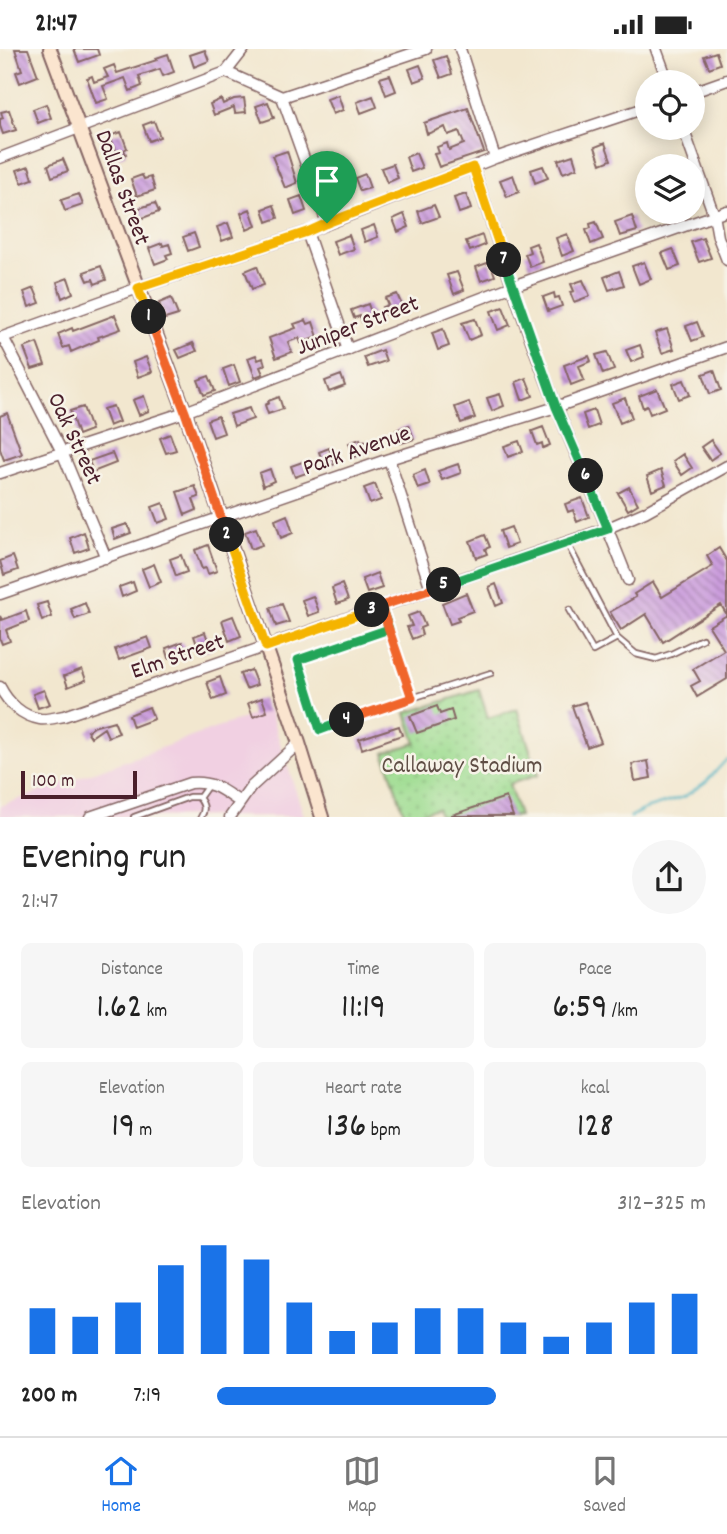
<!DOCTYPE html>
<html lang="en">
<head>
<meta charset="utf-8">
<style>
  :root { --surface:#fff; --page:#f6f6f6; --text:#222; --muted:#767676; --line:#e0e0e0; --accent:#1a73e8 }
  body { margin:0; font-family:Dekko,sans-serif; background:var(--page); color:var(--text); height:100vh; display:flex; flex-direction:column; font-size:26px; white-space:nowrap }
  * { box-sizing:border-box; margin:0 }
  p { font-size:23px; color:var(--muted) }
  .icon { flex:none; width:38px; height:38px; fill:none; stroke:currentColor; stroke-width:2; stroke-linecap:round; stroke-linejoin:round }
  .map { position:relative; height:768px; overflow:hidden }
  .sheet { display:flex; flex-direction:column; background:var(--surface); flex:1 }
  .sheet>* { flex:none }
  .fabs { position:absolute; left:635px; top:21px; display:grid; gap:14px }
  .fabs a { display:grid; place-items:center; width:70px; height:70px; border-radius:50%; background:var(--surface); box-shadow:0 4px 18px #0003; font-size:35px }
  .scale { position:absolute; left:21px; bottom:18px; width:116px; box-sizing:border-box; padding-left:7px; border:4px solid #4a1f2b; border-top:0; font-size:19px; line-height:24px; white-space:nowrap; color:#4a1f2b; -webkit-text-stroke:5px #f7f3e8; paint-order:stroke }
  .pin { position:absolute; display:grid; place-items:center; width:60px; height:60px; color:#fff; margin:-72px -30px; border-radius:50% 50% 50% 0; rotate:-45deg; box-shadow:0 0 7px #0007 }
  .pin .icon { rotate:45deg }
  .km { position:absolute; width:35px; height:35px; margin:-18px; border-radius:50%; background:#222; color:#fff; font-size:19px; line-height:35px; text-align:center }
  .round { display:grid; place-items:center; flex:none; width:74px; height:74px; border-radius:37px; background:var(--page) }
  .overview { display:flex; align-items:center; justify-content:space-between; height:119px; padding:0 21px }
  h1 { font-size:38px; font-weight:600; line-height:52px }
  .figures { display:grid; grid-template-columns:repeat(3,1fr); gap:10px; height:119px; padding:7px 21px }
  .figures div { display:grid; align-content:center; border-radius:10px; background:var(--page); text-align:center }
  .figures b { font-size:35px; font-weight:600 }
  .figures small { font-size:19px; font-weight:400 }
  .figures p { font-size:19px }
  .chart { height:196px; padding:14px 21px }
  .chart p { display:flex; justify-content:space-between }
  .chart svg { width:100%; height:126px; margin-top:7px; stroke:var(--accent); stroke-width:6 }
  ul { padding:0 21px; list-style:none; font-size:23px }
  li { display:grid; grid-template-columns:112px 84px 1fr; align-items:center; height:52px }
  li i { height:18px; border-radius:9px; background:var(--accent) }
  .status { display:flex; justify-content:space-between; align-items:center; height:49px; padding:0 35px; background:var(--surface); direction:ltr }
  .status svg { height:19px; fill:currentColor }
  .dock { display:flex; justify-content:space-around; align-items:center; height:98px; border-top:2px solid var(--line); background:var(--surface); font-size:19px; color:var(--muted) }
  .dock a { display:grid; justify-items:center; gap:4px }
  .dock .on { color:var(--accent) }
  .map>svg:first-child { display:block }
  .built { fill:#f1d0e2 }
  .park { fill:url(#park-dots); stroke:#747e5e; stroke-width:2 }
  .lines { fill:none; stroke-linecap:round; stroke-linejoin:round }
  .stream { stroke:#42afc0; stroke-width:2.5 }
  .building { fill:url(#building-back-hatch) }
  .lane-casing { stroke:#856564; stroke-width:8 }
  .street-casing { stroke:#856564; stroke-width:13 }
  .secondary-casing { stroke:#856564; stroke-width:16 }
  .lane { stroke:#fff; stroke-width:4.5 }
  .street { stroke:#fff; stroke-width:10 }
  .secondary { stroke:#fbe5cf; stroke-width:12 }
  .split-1-casing { stroke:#fff; stroke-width:14 }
  .split-2-casing { stroke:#fff; stroke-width:14 }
  .split-3-casing { stroke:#fff; stroke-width:14 }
  .split-4-casing { stroke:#fff; stroke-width:14 }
  .split-5-casing { stroke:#fff; stroke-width:14 }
  .split-6-casing { stroke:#fff; stroke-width:14 }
  .split-7-casing { stroke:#fff; stroke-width:14 }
  .split-8-casing { stroke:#fff; stroke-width:14 }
  .split-1 { stroke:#f5b400; stroke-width:9 }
  .split-2 { stroke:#f0652b; stroke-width:9 }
  .split-3 { stroke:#f5b400; stroke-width:9 }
  .split-4 { stroke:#22a559; stroke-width:9 }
  .split-5 { stroke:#f0652b; stroke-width:9 }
  .split-6 { stroke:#22a559; stroke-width:9 }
  .split-7 { stroke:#22a559; stroke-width:9 }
  .split-8 { stroke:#f5b400; stroke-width:9 }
  .labels { text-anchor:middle; stroke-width:5; stroke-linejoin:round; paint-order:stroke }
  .street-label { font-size:24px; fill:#4a1f2b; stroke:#f7f3e8 }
  .park-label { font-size:24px; fill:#5f4e45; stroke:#f7f3e8 }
</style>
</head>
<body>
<div class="status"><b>21:47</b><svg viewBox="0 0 49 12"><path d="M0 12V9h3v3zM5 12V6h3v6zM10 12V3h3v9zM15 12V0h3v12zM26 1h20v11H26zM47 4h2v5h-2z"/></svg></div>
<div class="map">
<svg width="727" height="768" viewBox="0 0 727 768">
  <defs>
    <pattern id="park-dots" width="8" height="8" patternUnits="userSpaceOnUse" patternTransform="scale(1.75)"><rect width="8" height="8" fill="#9fdd92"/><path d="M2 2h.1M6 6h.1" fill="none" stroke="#8abd7e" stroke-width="1.8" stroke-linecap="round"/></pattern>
    <pattern id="building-back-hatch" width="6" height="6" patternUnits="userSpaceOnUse" patternTransform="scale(1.75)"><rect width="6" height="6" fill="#cb9ddd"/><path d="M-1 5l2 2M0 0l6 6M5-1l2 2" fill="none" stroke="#a77fb3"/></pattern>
  </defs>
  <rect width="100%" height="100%" fill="#f7f3e8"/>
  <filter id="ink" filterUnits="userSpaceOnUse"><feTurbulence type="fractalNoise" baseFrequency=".0143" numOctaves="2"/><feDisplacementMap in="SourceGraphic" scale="14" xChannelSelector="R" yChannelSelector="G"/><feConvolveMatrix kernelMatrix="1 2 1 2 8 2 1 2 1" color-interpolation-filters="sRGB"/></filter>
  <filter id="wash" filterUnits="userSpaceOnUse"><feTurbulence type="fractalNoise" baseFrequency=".00686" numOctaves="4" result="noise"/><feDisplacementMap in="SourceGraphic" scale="28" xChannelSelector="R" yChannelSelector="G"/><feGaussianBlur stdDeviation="1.57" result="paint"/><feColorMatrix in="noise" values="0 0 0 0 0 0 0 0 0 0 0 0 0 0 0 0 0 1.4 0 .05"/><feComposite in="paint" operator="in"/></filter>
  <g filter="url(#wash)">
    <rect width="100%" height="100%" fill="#f2e7cf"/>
    <!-- built -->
    <path class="built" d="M269 660 304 767 0 768V757Z"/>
    <!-- park -->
    <path class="park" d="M479 641 488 669 517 660 538 726 509 735 519 767H440L437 759 412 767H405L384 704 416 694 406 664Z"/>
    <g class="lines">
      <!-- stream -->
      <path class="stream" d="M630 768 645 760 684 748 707 732 727 710"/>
    </g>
    <g id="blocks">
      <!-- building -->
      <path class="building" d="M15 0H28L38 27 20 34 16 23 22 21Z
        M74 0H97L99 6 79 13Z
        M205 1 209 12 194 18 190 6Z
        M716 3 720 15 709 19 704 7Z
        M168 5 174 23 163 27 160 20 139 27 142 37 130 42 125 29 103 37 108 50 96 54 87 29 92 27 94 33 108 28 104 20 114 16 117 24 157 11 156 9Z
        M446 7 452 25 441 29 434 11Z
        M420 16 425 29 414 33 409 20Z
        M390 26 396 42 386 46 380 29Z
        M338 46 343 61 333 65 327 50Z
        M373 47 377 58 361 64 357 53Z
        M244 49 246 63 235 64 234 58 214 66 210 55 221 50 223 55 234 50Z
        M268 53 274 69 262 73 256 57Z
        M46 55 51 69 38 74 33 60Z
        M468 59 484 103 439 118 434 105 439 104 437 98 447 94 449 101 464 95 459 82 448 86 445 78 427 85 424 74Z
        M9 61 16 81 3 85 0 77V70L3 69 1 63Z
        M154 72 160 88 149 92 143 76Z
        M121 83 127 99 124 101 126 105 119 108 109 87Z
        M605 94 611 111 601 115 595 98Z
        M287 102 297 134 285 139 272 107Z
        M416 104 422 119 411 123 406 108Z
        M573 106 577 119 563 124 558 111Z
        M63 110 68 122 52 128 48 116Z
        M338 113 342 123 335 126 343 149 332 153 327 138 331 137 324 118Z
        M393 115 398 129 387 134 381 119Z
        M29 117 33 130 22 134 17 121Z
        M543 117 548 129 535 134 531 121Z
        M365 125 370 139 360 142 355 129Z
        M142 126 144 130 151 128 155 141 137 147 131 130Z
        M513 126 519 143 507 148 500 131Z
        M79 145 83 156 65 162 61 151Z
        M466 145 471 160 459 164 454 149Z
        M301 147 306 162 295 166 290 151Z
        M155 154 159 163 140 170 137 160Z
        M274 156 278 169 267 173 263 160Z
        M434 156 439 168 422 174 418 162Z
        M250 160 256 177 247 181 241 164Z
        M404 165 409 178 398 183 393 170Z
        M632 167 637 182 620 187 615 173Z
        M596 173 603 190 591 195 586 181 591 179 590 175Z
        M228 174 233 188 222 192 217 178Z
        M374 176 378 188 365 193 361 181Z
        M194 184 199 198 188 202 183 188Z
        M567 185 574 202 562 207 556 189Z
        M349 186 354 200 338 206 333 192Z
        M482 186 485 196 470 202 466 192Z
        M703 189 711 209 699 213 691 193Z
        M162 194 163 197 169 195 172 204 166 206 168 210 155 215 149 199Z
        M536 194 543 213 530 218 525 205 530 203 528 197Z
        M673 200 680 217 669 221 662 204Z
        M490 213 495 227 481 232 476 218Z
        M644 213 651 230 639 235 632 217Z
        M101 217 106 231 95 235 93 230 88 232 84 223Z
        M257 217 264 236 252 240 245 222Z
        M619 222 624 236 609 241 604 228Z
        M457 223 464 241 454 245 447 226Z
        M68 229 73 244 62 249 57 233Z
        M583 231 590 247 574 253 570 243 574 242 571 235Z
        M34 239 40 254 29 258 24 243Z
        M554 244 555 249 559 248 562 257 548 262 543 248Z
        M397 245 403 259 385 265 382 258 388 256 385 249Z
        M171 249 178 266 165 270 159 254Z
        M368 255 373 269 362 273 360 267 354 269 351 261Z
        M503 258 510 276 498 281 491 262Z
        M115 266 121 280 98 288 99 291 71 303 69 297 63 299 58 285 72 279 73 282Z
        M475 270 481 286 469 291 462 274Z
        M306 271 308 275 313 273 318 288 301 294 299 289 288 293 292 303 276 309 269 289 296 279 294 275Z
        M697 273 703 288 692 292 686 277Z
        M443 280 449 297 438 301 432 284Z
        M667 280 674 300 662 304 655 284Z
        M37 294 45 316 32 320 24 299Z
        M193 294 197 302 180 309 176 301Z
        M640 296 644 308 631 313 626 301Z
        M382 301 386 312 368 318 364 308Z
        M607 303 614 321 603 325 596 306Z
        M256 306 258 311 263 309 265 316 260 318 263 325 255 328 248 309Z
        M589 307 591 312 579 317 584 331 571 336 564 316Z
        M146 308 152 323 138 328 133 313Z
        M234 316 240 333 229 337 223 320Z
        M714 321 721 341 710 345 703 325Z
        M341 326 345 337 329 343 325 332Z
        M209 327 215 342 204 346 198 331Z
        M526 329 533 347 522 351 516 333Z
        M684 331 690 346 679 350 673 335Z
        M657 340 665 359 650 365 647 357 643 359 639 347Z
        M500 345 504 357 492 362 487 349Z
        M144 347 149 362 139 366 133 351Z
        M279 348 283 360 268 365 265 356 269 354 268 352Z
        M625 349 632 369 620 374 612 354Z
        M469 353 475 369 461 374 455 358Z
        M113 357 119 373 109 377 103 360Z
        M83 358 91 381 78 386 70 362Z
        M249 359 253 370 234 377 230 365Z
        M594 361 599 376 588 380 583 365Z
        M7 364 22 405 4 411 0 400V367Z
        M218 367 224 384 213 388 207 371Z
        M409 376 414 390 401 394 396 381Z
        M543 378 550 396 543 399 542 394 537 396 532 382Z
        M170 385 176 401 166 404 160 389Z
        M360 390 361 394 366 392 370 402 354 408 349 394Z
        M711 391 720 404 710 411 701 398Z
        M519 392 523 403 508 408 504 397Z
        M329 399 335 415 325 419 319 403Z
        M112 404 116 414 93 423 89 412Z
        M683 405 692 419 682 426 673 412Z
        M305 412 309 423 295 428 291 417Z
        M458 415 461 424 442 431 438 422Z
        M270 420 274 432 263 437 259 424Z
        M425 421 430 436 418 440 413 426Z
        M661 421 666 436 652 442 647 427Z
        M375 435 381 451 370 455 364 439Z
        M195 437 199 448 193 450 197 461 185 466 177 443Z
        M629 438 638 455 628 461 618 444Z
        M582 449 589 468 577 473 573 461 568 463 565 455Z
        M163 454 169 470 158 474 152 458Z
        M287 466 293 484 281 489 275 471Z
        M127 475 131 484 115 490 112 480Z
        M511 478 517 495 506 499 500 482Z
        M256 479 262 496 251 500 245 483Z
        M84 483 89 499 75 504 70 489Z
        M485 486 490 498 485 500 487 505 476 509 470 492Z
        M208 496 217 522 208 525 206 519 202 520 195 501Z
        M719 499 727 512V630L697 648 691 637 700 632 693 620 724 601 709 577 727 566 721 556 663 593 646 565 621 581 610 563 636 548 634 545 653 533 662 548 713 517 707 507Z
        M181 506 187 523 176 527 170 510Z
        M13 507 18 521 4 526 0 512Z
        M154 515 161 533 149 538 142 520Z
        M377 524 382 539 367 544 362 530Z
        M133 533 136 542 122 548 119 538Z
        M342 535 348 551 337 555 332 539Z
        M496 535 503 554 496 557 489 538Z
        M466 544 473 562 457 568 459 572 450 575 442 554Z
        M313 547 319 563 308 567 302 551Z
        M47 553 52 568 42 572 37 556Z
        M85 554 89 565 75 570 71 560Z
        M282 555 289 573 276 577 270 559Z
        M26 562 29 572 6 581 10 592 2 595 0 590V567L2 571Z
        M419 563 425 577 420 579 422 586 412 590 407 578 412 577 408 567Z
        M233 567 241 587 229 592 222 571Z
        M205 583 211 600 200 604 194 587Z
        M148 588 152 599 119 611 115 600Z
        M182 593 186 603 169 609 166 599Z
        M82 620 86 631 68 638 64 627Z
        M251 621 257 636 246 640 240 625Z
        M220 628 226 646 213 651 207 633Z
        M44 641 50 655 38 659 33 645Z
        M262 649 267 663 253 668 248 654Z
        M585 653 601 693 587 698 572 657Z
        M437 657 440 665 451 661 454 671 417 684 410 667Z
        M149 658 154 670 133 678 129 666Z
        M114 672 119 684 108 688 104 679 91 688 87 682 93 678Z
        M399 677 402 686 362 700 359 690Z
        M648 712 651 729 635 732 632 715Z
        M506 748 513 767H452V766Z"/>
    </g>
  </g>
  <g filter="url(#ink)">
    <use href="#blocks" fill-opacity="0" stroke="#856564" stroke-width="2"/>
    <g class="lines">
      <!-- lane casing -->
      <g class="lane-casing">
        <path id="lane" d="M567 494 617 589 636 605 656 610 671 605 702 590
          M382 558 412 649 320 681 298 611 389 580
          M569 561 593 602 617 589
          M412 649 491 624
          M199 749 209 735
          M134 768 189 748H198C204 754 206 760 201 768"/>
      </g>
      <!-- street casing -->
      <g class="street-casing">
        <path id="street" d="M460 0 495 109
          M656 0 668 33
          M226 23 244 0
          M693 43 727 31
          M282 48 327 174
          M683 79 714 166 718 188 727 211
          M0 109 226 23 282 48 426 0
          M473 118C500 199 525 281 557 359 580 417 606 473 628 531
          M307 183 348 301
          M3 288 62 403 106 509
          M0 289 138 239 307 183 495 109 648 58
          M389 410 431 540
          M0 424 185 363 513 237 727 162
          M0 545 389 410 556 358 727 298
          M0 638C8 654 22 667 40 670 48 671 57 668 64 667L608 479 645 463 727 417
          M90 768 190 734C213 732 222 741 240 753
          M230 768 251 738 299 694"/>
      </g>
      <!-- secondary casing -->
      <g class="secondary-casing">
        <path id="secondary" d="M50 0 185 363 299 694 322 768"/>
      </g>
      <!-- lane -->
      <use href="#lane" class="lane"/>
      <!-- street -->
      <use href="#street" class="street"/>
      <!-- secondary -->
      <use href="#secondary" class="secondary"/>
    </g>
  </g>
  <g class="lines" filter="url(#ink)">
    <!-- split-1 casing -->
    <g class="split-1-casing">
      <path id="split-1" d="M149 268 138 239 307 183 327 174"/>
    </g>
    <!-- split-2 casing -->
    <g class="split-2-casing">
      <path id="split-2" d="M149 268 185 363 227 486"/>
    </g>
    <!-- split-3 casing -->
    <g class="split-3-casing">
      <path id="split-3" d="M227 486 266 598 372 561"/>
    </g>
    <!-- split-4 casing -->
    <g class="split-4-casing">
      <path id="split-4" d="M347 671 320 681 298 611 389 580 381 557 372 561"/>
    </g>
    <!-- split-5 casing -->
    <g class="split-5-casing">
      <path id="split-5" d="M347 671 412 649 381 557 444 536"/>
    </g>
    <!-- split-6 casing -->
    <g class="split-6-casing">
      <path id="split-6" d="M444 536 608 480 586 427"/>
    </g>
    <!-- split-7 casing -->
    <g class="split-7-casing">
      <path id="split-7" d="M504 211 556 358 586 427"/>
    </g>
    <!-- split-8 casing -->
    <g class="split-8-casing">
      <path id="split-8" d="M327 174 473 118 504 211"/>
    </g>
    <!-- split-1 -->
    <use href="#split-1" class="split-1"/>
    <!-- split-2 -->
    <use href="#split-2" class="split-2"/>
    <!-- split-3 -->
    <use href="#split-3" class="split-3"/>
    <!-- split-4 -->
    <use href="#split-4" class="split-4"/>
    <!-- split-5 -->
    <use href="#split-5" class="split-5"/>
    <!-- split-6 -->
    <use href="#split-6" class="split-6"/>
    <!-- split-7 -->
    <use href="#split-7" class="split-7"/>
    <!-- split-8 -->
    <use href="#split-8" class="split-8"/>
  </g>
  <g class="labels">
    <!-- street labels -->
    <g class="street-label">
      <text transform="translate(124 138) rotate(70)" y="8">Dallas Street</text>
      <text transform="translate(357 275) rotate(-21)" y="8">Juniper Street</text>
      <text transform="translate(76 389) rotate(65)" y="8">Oak Street</text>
      <text transform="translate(356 400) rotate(-19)" y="8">Park Avenue</text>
      <text transform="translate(177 606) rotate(-19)" y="8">Elm Street</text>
    </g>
    <!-- park labels -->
    <g class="park-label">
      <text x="462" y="723">Callaway Stadium</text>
    </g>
  </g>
</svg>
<div class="fabs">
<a><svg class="icon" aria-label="locate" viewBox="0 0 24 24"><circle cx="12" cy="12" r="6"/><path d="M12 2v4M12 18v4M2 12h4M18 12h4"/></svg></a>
<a><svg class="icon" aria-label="layers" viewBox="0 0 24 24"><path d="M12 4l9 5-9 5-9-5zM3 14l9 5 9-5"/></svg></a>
</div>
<div class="scale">100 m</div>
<div class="pin" style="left:327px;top:174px;background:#1e9e55"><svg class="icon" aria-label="arrive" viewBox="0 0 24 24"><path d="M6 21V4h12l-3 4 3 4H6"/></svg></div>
<b class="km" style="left:149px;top:268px">1</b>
<b class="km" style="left:227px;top:486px">2</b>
<b class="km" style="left:372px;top:561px">3</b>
<b class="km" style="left:347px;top:671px">4</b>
<b class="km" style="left:444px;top:536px">5</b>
<b class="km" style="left:586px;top:427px">6</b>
<b class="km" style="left:504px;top:211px">7</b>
</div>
<section class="sheet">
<div class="overview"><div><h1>Evening run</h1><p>21:47</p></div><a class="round"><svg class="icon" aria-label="share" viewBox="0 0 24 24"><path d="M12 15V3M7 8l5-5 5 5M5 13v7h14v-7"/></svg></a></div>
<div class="figures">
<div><p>Distance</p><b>1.62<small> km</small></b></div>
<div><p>Time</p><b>11:19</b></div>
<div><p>Pace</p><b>6:59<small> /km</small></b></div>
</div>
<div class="figures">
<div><p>Elevation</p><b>19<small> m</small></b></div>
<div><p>Heart rate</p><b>136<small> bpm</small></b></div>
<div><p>kcal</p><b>128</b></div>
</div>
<div class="chart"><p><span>Elevation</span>312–325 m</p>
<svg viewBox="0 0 160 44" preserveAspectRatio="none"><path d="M5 44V28M15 44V31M25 44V26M35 44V13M45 44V6M55 44V11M65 44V26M75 44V36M85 44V33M95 44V28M105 44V28M115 44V33M125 44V38M135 44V33M145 44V26M155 44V23"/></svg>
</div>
<ul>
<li><b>200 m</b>7:19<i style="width:57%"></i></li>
</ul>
</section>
<nav class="dock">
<a class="on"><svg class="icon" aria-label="home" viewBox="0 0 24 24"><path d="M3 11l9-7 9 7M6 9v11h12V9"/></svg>Home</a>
<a><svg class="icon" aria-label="map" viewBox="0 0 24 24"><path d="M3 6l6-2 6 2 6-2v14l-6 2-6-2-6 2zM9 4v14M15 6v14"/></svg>Map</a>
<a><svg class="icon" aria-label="saved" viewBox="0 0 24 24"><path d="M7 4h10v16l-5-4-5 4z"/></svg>Saved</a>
</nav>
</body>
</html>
